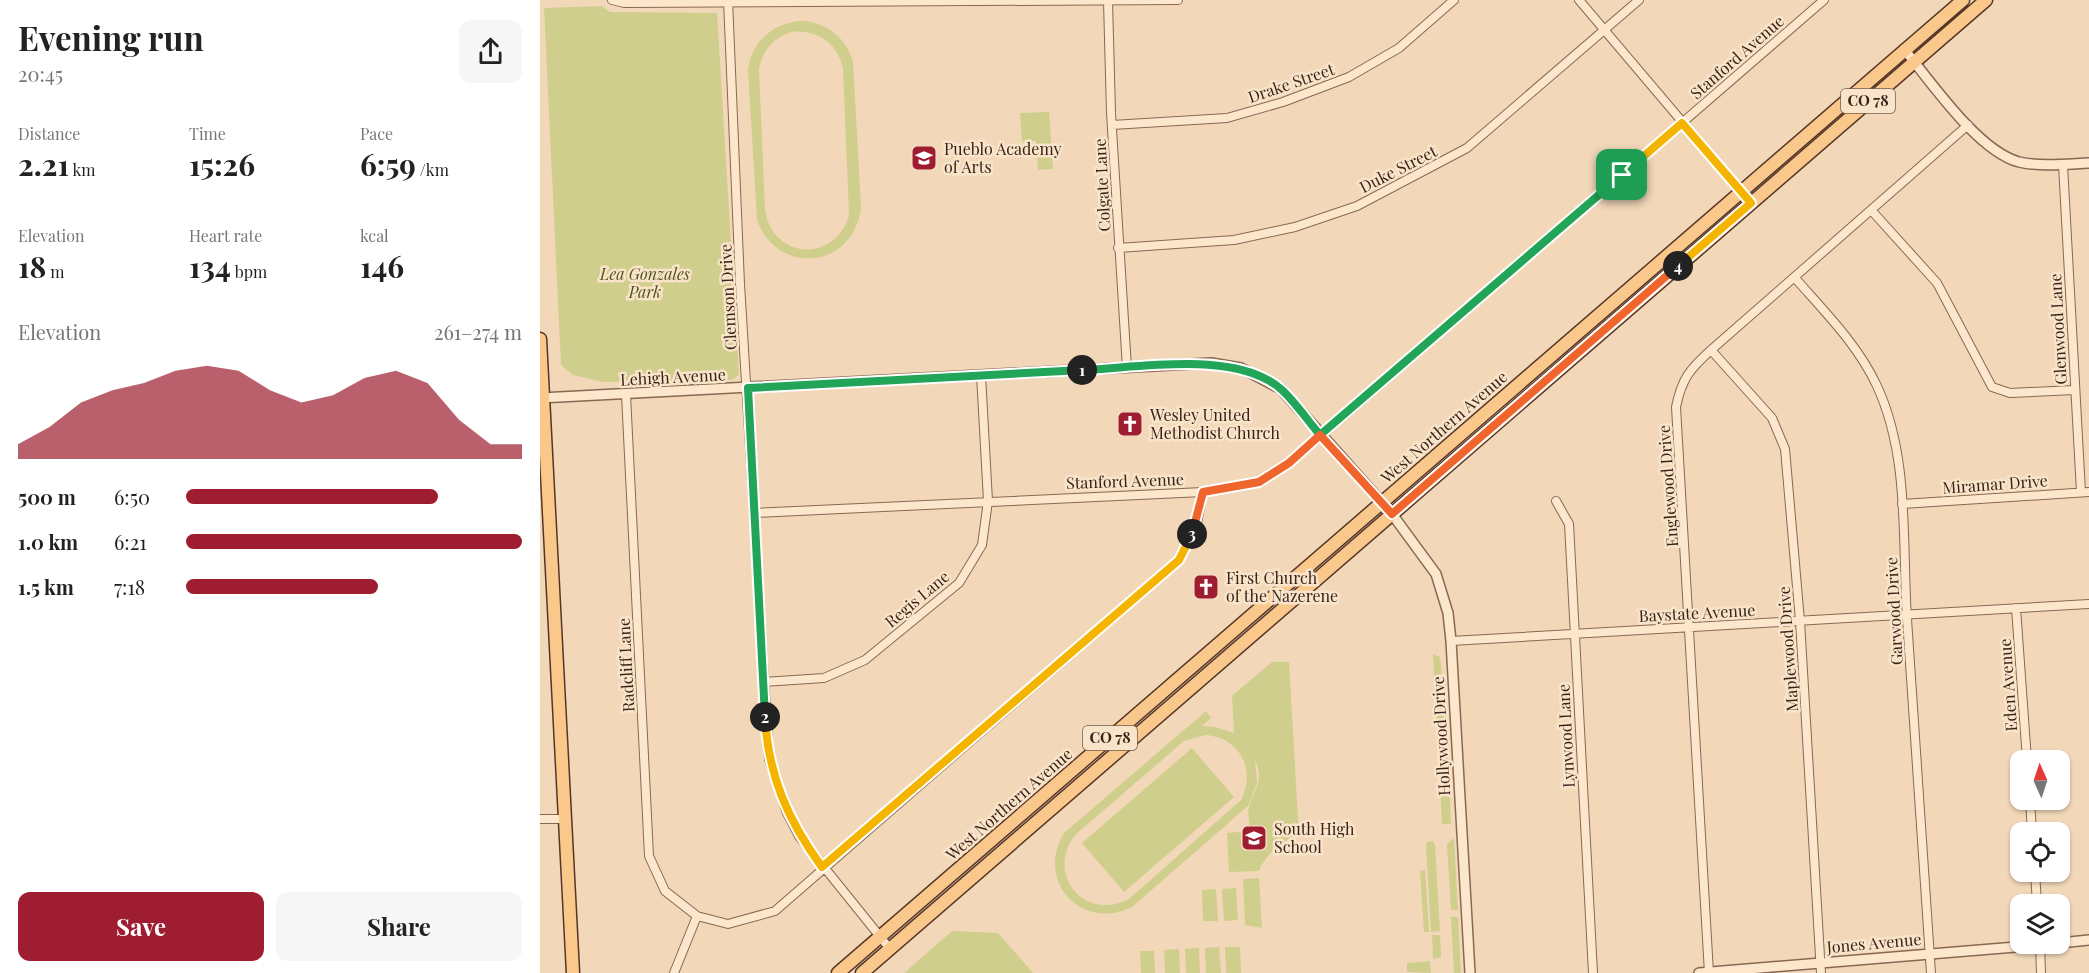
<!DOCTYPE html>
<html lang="en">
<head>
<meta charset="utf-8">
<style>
  :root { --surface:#fff; --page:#f6f6f6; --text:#222; --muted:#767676; --accent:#9e1d30 }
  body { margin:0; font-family:"Playfair Display",serif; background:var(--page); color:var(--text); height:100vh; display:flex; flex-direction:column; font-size:22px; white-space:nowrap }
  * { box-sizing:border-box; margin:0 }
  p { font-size:20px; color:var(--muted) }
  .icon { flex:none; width:33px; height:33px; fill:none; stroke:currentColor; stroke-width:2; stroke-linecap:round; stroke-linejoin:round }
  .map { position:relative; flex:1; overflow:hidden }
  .drawer { display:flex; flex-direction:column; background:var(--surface); width:540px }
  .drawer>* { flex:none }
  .needle { width:39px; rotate:357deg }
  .buttons { position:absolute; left:1470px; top:750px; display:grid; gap:12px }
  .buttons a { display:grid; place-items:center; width:60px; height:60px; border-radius:12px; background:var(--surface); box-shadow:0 2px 4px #0004; font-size:30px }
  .pin { position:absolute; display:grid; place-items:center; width:51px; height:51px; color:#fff; margin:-26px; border-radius:12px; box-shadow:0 3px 9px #0006 }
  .km { position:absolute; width:30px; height:30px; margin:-15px; border-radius:50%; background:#222; color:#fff; font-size:16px; line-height:30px; text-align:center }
  .round { display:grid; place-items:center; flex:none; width:63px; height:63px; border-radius:12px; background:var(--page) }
  .head { display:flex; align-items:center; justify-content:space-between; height:102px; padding:0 18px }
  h1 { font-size:33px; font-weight:700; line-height:45px }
  .stats { display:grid; grid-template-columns:repeat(3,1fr); gap:9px; height:102px; padding:6px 18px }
  .stats div { display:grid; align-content:center }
  .stats b { font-size:30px; font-weight:700 }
  .stats small { font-size:16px; font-weight:400 }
  .stats p { font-size:16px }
  .chart { height:168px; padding:12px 18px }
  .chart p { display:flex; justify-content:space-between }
  .chart svg { width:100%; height:108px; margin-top:6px; fill:var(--accent); opacity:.7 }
  .cta { display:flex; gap:12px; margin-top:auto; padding:12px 18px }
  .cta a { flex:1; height:69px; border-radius:12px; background:var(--accent); color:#fff; font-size:24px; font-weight:700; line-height:69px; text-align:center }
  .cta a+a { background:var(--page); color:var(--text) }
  ul { padding:0 18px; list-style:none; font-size:20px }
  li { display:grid; grid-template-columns:96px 72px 1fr; align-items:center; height:45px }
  li i { height:15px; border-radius:8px; background:var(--accent) }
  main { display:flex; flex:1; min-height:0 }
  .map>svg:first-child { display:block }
  .green { fill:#d0ce8c; fill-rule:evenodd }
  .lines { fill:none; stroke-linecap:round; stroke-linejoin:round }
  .minor-casing { stroke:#896852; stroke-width:10 }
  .tertiary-casing { stroke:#896852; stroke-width:12 }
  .primary-casing { stroke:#563628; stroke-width:15 }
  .minor { stroke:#fce7cc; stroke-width:8 }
  .tertiary { stroke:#fce7cc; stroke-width:9 }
  .primary { stroke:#fbc88b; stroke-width:12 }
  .split-1-casing { stroke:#fff; stroke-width:12 }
  .split-2-casing { stroke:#fff; stroke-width:12 }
  .split-3-casing { stroke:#fff; stroke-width:12 }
  .split-4-casing { stroke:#fff; stroke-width:12 }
  .split-5-casing { stroke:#fff; stroke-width:12 }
  .split-1 { stroke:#22a559; stroke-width:8 }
  .split-2 { stroke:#22a559; stroke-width:8 }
  .split-3 { stroke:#f5b400; stroke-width:8 }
  .split-4 { stroke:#f0652b; stroke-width:8 }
  .split-5 { stroke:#f5b400; stroke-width:8 }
  .labels { text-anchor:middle; stroke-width:5; stroke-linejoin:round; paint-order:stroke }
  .shield { fill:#f9e4c9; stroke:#715d4e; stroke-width:1.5 }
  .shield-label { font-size:15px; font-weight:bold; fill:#372319 }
  .street-label { font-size:16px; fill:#372319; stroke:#f9e4c9 }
  .poi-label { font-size:16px; fill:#372319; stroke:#f9e4c9; text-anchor:start }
  .park-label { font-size:16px; font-style:italic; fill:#4f551d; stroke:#f9e4c9 }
</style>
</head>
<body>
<main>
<section class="drawer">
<div class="head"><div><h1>Evening run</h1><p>20:45</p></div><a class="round"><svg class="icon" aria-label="share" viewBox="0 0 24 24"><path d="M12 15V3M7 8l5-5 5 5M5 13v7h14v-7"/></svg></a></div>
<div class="stats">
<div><p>Distance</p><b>2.21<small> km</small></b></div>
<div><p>Time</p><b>15:26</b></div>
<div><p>Pace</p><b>6:59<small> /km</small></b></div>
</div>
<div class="stats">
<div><p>Elevation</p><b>18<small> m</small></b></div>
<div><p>Heart rate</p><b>134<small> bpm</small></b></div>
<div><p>kcal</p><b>146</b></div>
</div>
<div class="chart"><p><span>Elevation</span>261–274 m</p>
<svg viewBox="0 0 160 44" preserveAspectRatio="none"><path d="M0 44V38L10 31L20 21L30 16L40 13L50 8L60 6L70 8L80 16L90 21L100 18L110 11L120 8L130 13L140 28L150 38L160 38V44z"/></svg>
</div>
<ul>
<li><b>500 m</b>6:50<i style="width:75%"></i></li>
<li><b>1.0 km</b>6:21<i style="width:100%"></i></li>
<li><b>1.5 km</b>7:18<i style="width:57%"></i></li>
</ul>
<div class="cta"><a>Save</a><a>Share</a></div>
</section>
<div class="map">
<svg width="1549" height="973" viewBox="0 0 1549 973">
  <rect width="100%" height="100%" fill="#f2d8b9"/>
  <!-- green -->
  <path class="green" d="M62 6 70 12 177 13 199 375 191 380 63 382 33 375 21 365 4 8Z
    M266 21C290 25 305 38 313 61L321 208C313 269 238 277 217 220L208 70C212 40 236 20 266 21ZM251 32C277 29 298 43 303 69L309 216C294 263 233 260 225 210L219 70C222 51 233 38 251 32Z
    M509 112 513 169 498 170 496 141H482L480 113Z
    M893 654 900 657 906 716 911 824H902Z
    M732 662H749L759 836C743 838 724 857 719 871L689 872 687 833 710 831C710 824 707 813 709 807 714 788 725 782 715 760L717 783 708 806 592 907C541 932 495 881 524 833L666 711 671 718 662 726 675 727 694 733 692 696ZM665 735C699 737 717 769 701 800L589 899C545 922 505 875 535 835L644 741Z
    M652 748 694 797 584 892 542 843Z
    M914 838 918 910H911L907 844Z
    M892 841 895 845 900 931 891 932 886 846 887 842Z
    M885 870 889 932H884L880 871Z
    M719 878 722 928 705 925 703 879Z
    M696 888 698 920 684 921 682 889Z
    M676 889 678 921H663L662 890Z
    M911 917H918L921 973H914Z
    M412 931 458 933 493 973H364Z
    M892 935H900L901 957 893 959Z
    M679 947 681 973H666L665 948Z
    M685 947H700L701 973H686Z
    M659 948 660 973H646L645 949Z
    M639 949 640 973H625L624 950Z
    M600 951H614L615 973H601Z
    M890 961 891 973 867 972V963Z"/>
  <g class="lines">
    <!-- minor casing -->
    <g class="minor-casing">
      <path id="minor" d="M72 0 84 3 638 0
        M188 0 200 284 229 759 247 813 259 836 350 949
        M1039 0 1211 203
        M568 1 571 113 587 368
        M572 125 687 118 743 102 809 77 859 48 914 0
        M1523 165 1541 492
        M1332 211 1397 283 1452 387 1470 393 1534 390
        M578 248 694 240 755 227 817 206 927 148 1099 0
        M1255 278C1285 312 1318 345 1337 386 1370 457 1362 543 1367 619 1375 737 1383 855 1391 973
        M1171 350 1232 418 1245 449 1260 621 1281 973
        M86 395 109 856 125 891 157 916
        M1016 501 1029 524 1053 973
        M1362 504 1549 492
        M214 513 663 492 719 482 749 463 1284 0
        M1476 608 1487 760
        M911 641 1549 604
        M223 682 284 678 325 660 419 583 442 545 448 501 441 375
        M1490 800 1492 832
        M0 819H25
        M1495 872 1497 904
        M1500 944 1501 973
        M134 973 157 916 188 924 235 911 639 560 656 528 663 492
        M1169 973 1136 407C1142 378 1150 369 1171 350L1428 125"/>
    </g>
    <!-- tertiary casing -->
    <g class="tertiary-casing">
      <path id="tertiary" d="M1364 49C1391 82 1438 151 1479 162 1502 167 1527 164 1549 163
        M0 398 671 363 701 368 741 389 852 514 896 574 908 613 911 641 930 973
        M1520 943 1549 940
        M1159 973 1511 944"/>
    </g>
    <!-- primary casing -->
    <g class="primary-casing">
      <path id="primary" d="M0 339 33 973
        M298 973 1423 0
        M322 973 1446 0"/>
    </g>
    <!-- minor -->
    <use href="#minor" class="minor"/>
    <!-- tertiary -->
    <use href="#tertiary" class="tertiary"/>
    <!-- primary -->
    <use href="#primary" class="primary"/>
  </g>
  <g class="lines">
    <!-- split-1 casing -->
    <g class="split-1-casing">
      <path id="split-1" d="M542 370C599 368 697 349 742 390 756 403 768 421 780 435L1082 175"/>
    </g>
    <!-- split-2 casing -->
    <g class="split-2-casing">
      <path id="split-2" d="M225 717 208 388 542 370"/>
    </g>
    <!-- split-3 casing -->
    <g class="split-3-casing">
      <path id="split-3" d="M225 717C228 775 248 821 282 867L639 560 652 534"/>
    </g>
    <!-- split-4 casing -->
    <g class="split-4-casing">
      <path id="split-4" d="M652 534 663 492 719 482 749 463 780 435 852 514 1138 266"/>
    </g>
    <!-- split-5 casing -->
    <g class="split-5-casing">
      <path id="split-5" d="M1082 175 1142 123 1211 203 1138 266"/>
    </g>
    <!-- split-1 -->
    <use href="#split-1" class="split-1"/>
    <!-- split-2 -->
    <use href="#split-2" class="split-2"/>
    <!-- split-3 -->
    <use href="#split-3" class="split-3"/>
    <!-- split-4 -->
    <use href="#split-4" class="split-4"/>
    <!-- split-5 -->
    <use href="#split-5" class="split-5"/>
  </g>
  <!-- icons -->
  <defs>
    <g id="school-square" transform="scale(1.35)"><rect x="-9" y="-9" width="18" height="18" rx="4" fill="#9e1d30" stroke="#f9e4c9"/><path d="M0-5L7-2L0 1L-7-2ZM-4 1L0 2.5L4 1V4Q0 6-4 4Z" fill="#fff"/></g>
    <g id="church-square" transform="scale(1.35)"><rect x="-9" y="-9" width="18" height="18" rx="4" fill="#9e1d30" stroke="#f9e4c9"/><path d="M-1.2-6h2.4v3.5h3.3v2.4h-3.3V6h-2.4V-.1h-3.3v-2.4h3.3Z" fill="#fff"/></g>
  </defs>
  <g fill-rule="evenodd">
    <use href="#school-square" x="384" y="158"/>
    <use href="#church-square" x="590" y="424"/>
    <use href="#church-square" x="666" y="587"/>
    <use href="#school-square" x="714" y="838"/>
  </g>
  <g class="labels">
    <!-- shield labels -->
    <g class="shield">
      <rect x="1301" y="89" width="54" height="24" rx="4.5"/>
      <rect x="543" y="726" width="54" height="24" rx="4.5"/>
    </g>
    <g class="shield-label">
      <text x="1328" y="106">CO 78</text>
      <text x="570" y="743">CO 78</text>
    </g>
    <!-- street labels -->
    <g class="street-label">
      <text transform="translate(1197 57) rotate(-41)" y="6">Stanford Avenue</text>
      <text transform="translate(751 83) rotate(-19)" y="6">Drake Street</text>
      <text transform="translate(858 169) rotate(-27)" y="6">Duke Street</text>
      <text transform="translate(562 185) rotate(-93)" y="6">Colgate Lane</text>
      <text transform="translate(188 297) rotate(-93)" y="6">Clemson Drive</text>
      <text transform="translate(1518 329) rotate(-93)" y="6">Glenwood Lane</text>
      <text transform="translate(133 377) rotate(-3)" y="6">Lehigh Avenue</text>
      <text transform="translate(904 427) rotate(-41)" y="6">West Northern Avenue</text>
      <text transform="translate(585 481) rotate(-2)" y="6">Stanford Avenue</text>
      <text transform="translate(1455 484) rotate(-4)" y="6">Miramar Drive</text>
      <text transform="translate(1128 486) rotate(-94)" y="6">Englewood Drive</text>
      <text transform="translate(377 599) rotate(-40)" y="6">Regis Lane</text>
      <text transform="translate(1354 611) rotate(-93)" y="6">Garwood Drive</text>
      <text transform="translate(1157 613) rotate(-3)" y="6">Baystate Avenue</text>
      <text transform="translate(1248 649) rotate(-94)" y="6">Maplewood Drive</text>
      <text transform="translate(86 665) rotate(-93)" y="6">Radcliff Lane</text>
      <text transform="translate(1468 685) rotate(-94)" y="6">Eden Avenue</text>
      <text transform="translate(901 736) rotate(-93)" y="6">Hollywood Drive</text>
      <text transform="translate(1026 736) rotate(-93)" y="6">Lynwood Lane</text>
      <text transform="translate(469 804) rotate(-41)" y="6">West Northern Avenue</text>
      <text transform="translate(1334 943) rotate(-5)" y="6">Jones Avenue</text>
    </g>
    <!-- poi labels -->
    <g class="poi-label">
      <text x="404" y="155">Pueblo Academy<tspan x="404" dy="18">of Arts</tspan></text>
      <text x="610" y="421">Wesley United<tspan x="610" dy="18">Methodist Church</tspan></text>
      <text x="686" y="584">First Church<tspan x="686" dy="18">of the Nazerene</tspan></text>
      <text x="734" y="835">South High<tspan x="734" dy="18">School</tspan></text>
    </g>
    <!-- park labels -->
    <g class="park-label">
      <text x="105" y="280">Lea Gonzales<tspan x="105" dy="18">Park</tspan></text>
    </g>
  </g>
</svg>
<div class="buttons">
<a><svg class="needle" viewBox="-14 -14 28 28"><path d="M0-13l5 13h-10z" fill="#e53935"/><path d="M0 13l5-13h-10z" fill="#767676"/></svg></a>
<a><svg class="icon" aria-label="locate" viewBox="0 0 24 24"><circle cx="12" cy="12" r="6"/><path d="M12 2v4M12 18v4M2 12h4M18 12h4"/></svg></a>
<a><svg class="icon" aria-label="layers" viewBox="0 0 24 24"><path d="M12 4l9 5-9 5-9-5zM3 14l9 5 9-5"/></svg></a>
</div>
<div class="pin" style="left:1082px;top:175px;background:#1e9e55"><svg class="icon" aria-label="arrive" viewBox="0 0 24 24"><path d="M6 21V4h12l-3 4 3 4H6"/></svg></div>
<b class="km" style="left:542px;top:370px">1</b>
<b class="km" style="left:225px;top:717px">2</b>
<b class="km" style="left:652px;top:534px">3</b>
<b class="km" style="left:1138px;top:266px">4</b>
</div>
</main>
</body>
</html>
